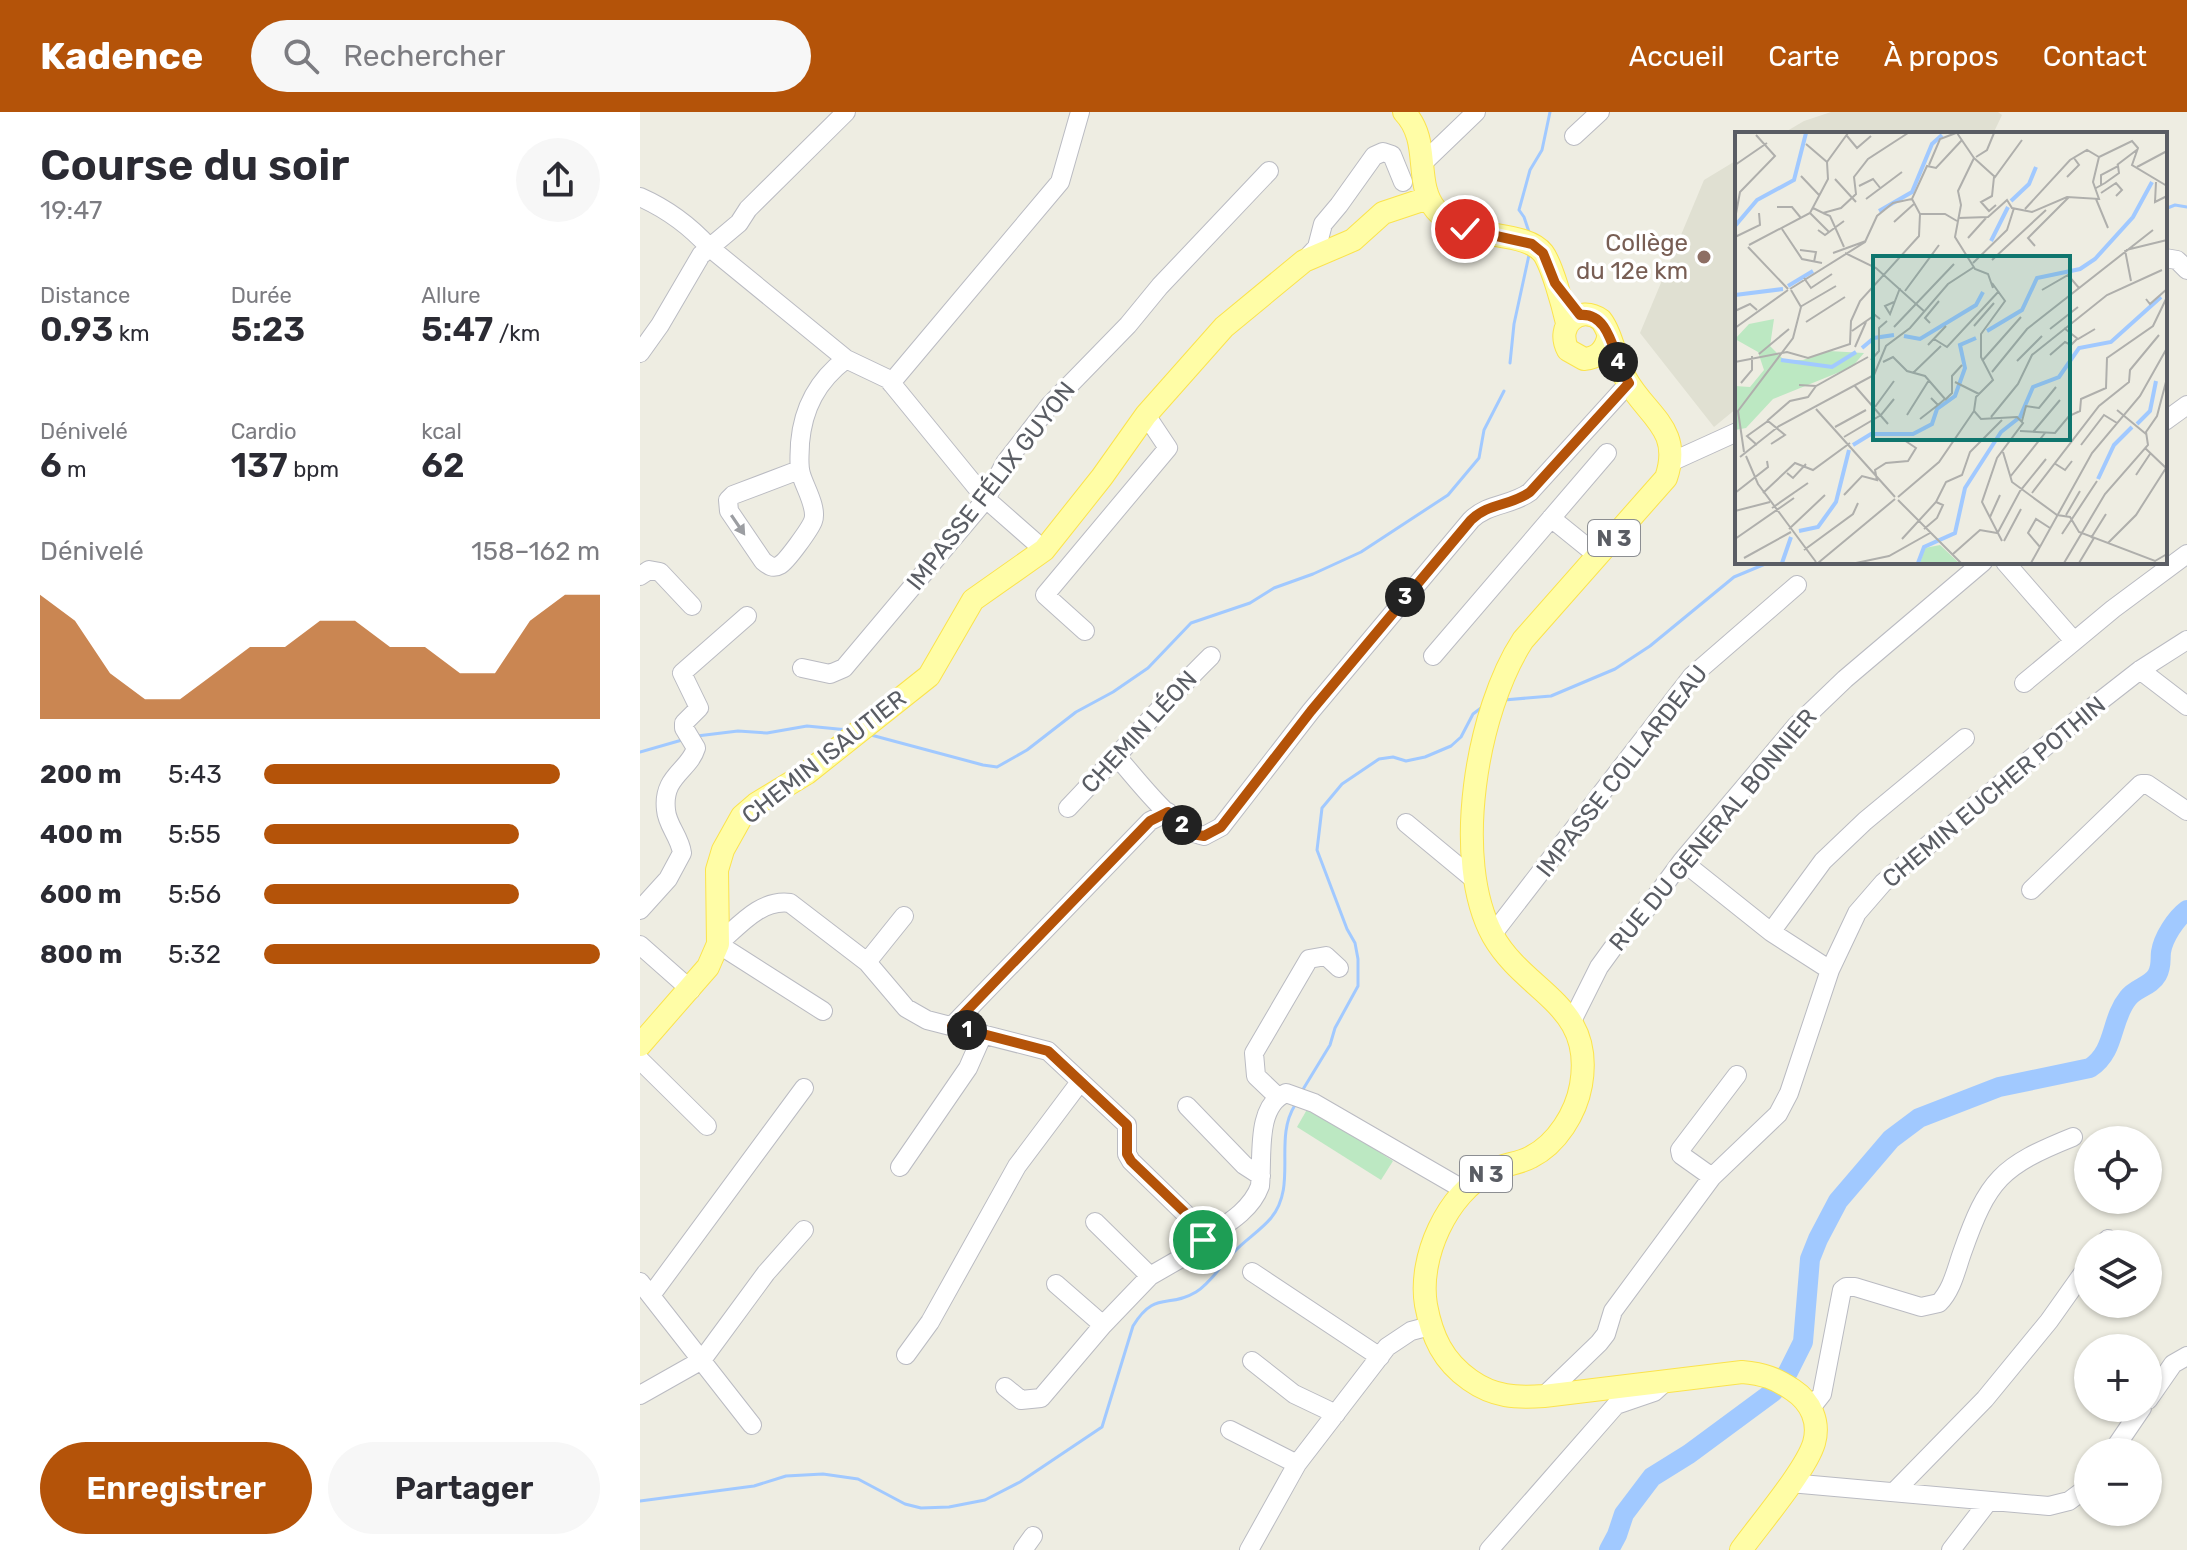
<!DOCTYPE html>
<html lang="fr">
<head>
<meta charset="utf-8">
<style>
  :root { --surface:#fff; --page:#f7f7f7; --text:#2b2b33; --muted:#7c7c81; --accent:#b45309 }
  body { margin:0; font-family:Rubik,sans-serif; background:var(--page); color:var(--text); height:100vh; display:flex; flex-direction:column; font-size:30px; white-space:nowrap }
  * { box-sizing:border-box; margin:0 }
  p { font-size:26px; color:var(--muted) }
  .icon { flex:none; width:44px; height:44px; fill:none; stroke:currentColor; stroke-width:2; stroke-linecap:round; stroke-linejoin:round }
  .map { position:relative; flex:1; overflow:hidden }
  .drawer { display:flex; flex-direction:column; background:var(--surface); width:640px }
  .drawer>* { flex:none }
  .tools { position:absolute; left:1434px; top:1014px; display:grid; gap:16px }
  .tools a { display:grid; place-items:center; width:88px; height:88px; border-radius:50%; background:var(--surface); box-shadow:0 2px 6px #0004; font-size:40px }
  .pin { position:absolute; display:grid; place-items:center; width:68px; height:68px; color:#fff; margin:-34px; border:4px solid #fff; border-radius:50%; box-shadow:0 2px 8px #0007 }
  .km { position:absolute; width:40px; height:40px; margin:-20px; border-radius:50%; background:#222; color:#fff; font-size:22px; line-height:40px; text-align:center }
  .round { display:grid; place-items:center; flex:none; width:84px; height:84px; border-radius:42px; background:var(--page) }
  .overview { display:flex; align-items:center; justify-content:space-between; height:136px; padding:0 40px }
  h1 { font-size:44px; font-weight:600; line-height:60px }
  .figures { display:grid; grid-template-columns:repeat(3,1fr); gap:12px; height:136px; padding:8px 40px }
  .figures div { display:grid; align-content:center }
  .figures b { font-size:34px; font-weight:600 }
  .figures small { font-size:22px; font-weight:400 }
  .figures p { font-size:22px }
  .chart { height:224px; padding:16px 40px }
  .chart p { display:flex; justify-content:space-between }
  .chart svg { width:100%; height:144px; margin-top:8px; fill:var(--accent); opacity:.7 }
  .button { display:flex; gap:16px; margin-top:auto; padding:16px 40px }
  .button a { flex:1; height:92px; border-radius:48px; background:var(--accent); color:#fff; font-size:32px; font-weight:600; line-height:92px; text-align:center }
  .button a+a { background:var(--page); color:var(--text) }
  ul { padding:0 40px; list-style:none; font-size:26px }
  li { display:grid; grid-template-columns:128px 96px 1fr; align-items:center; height:60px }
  li i { height:20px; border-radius:10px; background:var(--accent) }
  header { display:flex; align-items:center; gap:48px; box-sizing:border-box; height:112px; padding:0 40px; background:var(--accent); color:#fff }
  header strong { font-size:38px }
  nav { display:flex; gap:44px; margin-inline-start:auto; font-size:28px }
  .search { width:560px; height:72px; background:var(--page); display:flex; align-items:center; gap:20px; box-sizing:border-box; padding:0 28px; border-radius:44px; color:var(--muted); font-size:30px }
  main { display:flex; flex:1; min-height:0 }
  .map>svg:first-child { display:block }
  .education { fill:#e0e0d2 }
  .green { fill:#bce8c2 }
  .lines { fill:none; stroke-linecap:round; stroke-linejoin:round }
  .stream { stroke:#a1c9ff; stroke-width:3 }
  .river { stroke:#a1c9ff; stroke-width:20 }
  .minor-casing { stroke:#babbc2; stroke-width:20 }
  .major-casing { stroke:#fbe34d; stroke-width:24 }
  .minor { stroke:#fff; stroke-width:18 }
  .major { stroke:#fffda6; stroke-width:22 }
  .oneway { fill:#9c9ea2 }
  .route-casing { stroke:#fff; stroke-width:16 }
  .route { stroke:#b45309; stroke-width:10 }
  .education-dot { fill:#8d6e63; stroke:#fff; stroke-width:3 }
  .labels { text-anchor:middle; stroke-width:7; stroke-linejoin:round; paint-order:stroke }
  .shield { fill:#fff; stroke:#8c8e92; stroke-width:2 }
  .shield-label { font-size:22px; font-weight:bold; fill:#5a5d64 }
  .education-label { font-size:24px; fill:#785e54; stroke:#fff; text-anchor:end }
  .street-label { font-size:24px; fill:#5a5d64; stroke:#fff }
  .inset-river { fill:none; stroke:#a1c9ff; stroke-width:4 }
  .inset-road { fill:none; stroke:#afafac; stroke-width:2 }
  .view { fill:#0f766e; fill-opacity:0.15; stroke:#0f766e; stroke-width:4 }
  .inset-edge { fill:none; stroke:#5a5d64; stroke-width:4 }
</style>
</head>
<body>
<header>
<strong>Kadence</strong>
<div class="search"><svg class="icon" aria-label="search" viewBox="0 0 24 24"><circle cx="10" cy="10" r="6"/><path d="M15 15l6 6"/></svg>Rechercher</div>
<nav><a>Accueil</a><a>Carte</a><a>À propos</a><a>Contact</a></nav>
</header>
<main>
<section class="drawer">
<div class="overview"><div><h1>Course du soir</h1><p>19:47</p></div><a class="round"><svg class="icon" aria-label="share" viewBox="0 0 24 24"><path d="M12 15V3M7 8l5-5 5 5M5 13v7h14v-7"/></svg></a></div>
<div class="figures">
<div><p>Distance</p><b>0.93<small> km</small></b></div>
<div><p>Durée</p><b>5:23</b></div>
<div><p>Allure</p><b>5:47<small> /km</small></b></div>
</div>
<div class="figures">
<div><p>Dénivelé</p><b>6<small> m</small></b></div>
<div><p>Cardio</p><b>137<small> bpm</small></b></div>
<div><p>kcal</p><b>62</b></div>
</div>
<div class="chart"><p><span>Dénivelé</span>158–162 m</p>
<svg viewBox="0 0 160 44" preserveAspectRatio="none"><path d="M0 44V6L10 14L20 30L30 38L40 38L50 30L60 22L70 22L80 14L90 14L100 22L110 22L120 30L130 30L140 14L150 6L160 6V44z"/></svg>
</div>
<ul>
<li><b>200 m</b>5:43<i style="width:88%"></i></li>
<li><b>400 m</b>5:55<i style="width:76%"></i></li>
<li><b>600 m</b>5:56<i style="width:76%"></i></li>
<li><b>800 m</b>5:32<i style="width:100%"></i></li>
</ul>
<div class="button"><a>Enregistrer</a><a>Partager</a></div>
</section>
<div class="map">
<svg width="1547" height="1438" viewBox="0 0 1547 1438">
  <rect width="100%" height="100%" fill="#eeede2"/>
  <!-- education -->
  <path class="education" d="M1191 0H1358L1362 3 1353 22H1142L1164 9Z
    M1097 48V296L1074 315 1000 221 1064 68Z"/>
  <!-- green -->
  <path class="green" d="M669 994 753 1049 741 1068 657 1015Z"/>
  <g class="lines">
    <!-- stream -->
    <path class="stream" d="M1525 97 1535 93 1547 95
      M890 123 884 105 879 98 890 58 902 38 910 0
      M870 251 874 212 889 143
      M864 588 911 584 975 557 1010 534 1094 465 1130 450
      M231 623 343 653 357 655 387 638 436 600 473 580 508 556 551 511 610 491 634 476 673 462 721 440 808 383 839 346 844 318 864 279
      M57 624 98 619 127 621 167 614 208 618
      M0 640 42 628
      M662 979 690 933 695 916 718 874V847L715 831 707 817 677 738 682 696 702 672 739 647 753 645 766 649 785 645 811 634 821 625 833 602 845 593
      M0 1389 114 1374 146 1364 183 1362 218 1367 265 1392 281 1396 309 1395 345 1388 380 1370 462 1315 493 1214C515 1178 528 1197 556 1180 571 1171 581 1153 594 1140 605 1128 620 1119 631 1106 658 1073 633 1028 655 993"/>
    <!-- river -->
    <path class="river" d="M969 1438 977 1423 984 1402 1012 1365 1049 1342 1133 1280 1148 1260 1163 1230 1170 1147 1178 1127 1198 1089 1251 1027 1279 1006 1359 975 1450 956C1476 939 1470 908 1488 886 1495 876 1511 874 1517 863 1522 854 1520 848 1521 840 1523 826 1536 806 1547 798"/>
    <!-- minor casing -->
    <g class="minor-casing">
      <path id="minor" d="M934 24 960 0
        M784 50 836 0
        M0 85C27 97 49 113 69 135L206 247 248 267 346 387 404 438
        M1525 146 1537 148 1547 158
        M664 149 677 135 683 112 699 93 734 44 743 40 752 43 763 70
        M0 241 20 213 61 143 99 111 108 97 206 0
        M251 271 420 70 440 0
        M1525 309 1547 293
        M1031 350 1097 320
        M159 358 93 383 88 388 89 399 123 449C129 454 133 457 140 453 147 449 170 417 173 409 178 396 164 374 161 362 158 352 160 341 160 331 163 296 177 269 206 247
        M911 406 958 444
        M1365 450 1434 529
        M0 464 9 458 20 460 52 494
        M445 519 405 483 528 336 506 303
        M793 544 967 341
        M162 556 190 562 204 556 346 387 365 351 410 293 488 213 520 174 629 59
        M1500 558 1547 594
        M1384 571 1473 497 1547 442
        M477 645C498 668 534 718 564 724L581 715 671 599 831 408C848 391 871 394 890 380L989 271
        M428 696C476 646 521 593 571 544
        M766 711 836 769
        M1042 749 1131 820 1190 858
        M1391 778 1501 672H1507L1547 699
        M0 798 28 767 42 741C40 725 27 713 26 698 22 664 49 659 56 636L44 616V611L59 596 42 561 107 504
        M1131 820 1183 749 1225 709 1325 626
        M852 823 1052 564 1157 473
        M0 833 51 878
        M227 850 264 804
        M183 899 78 832C99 814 120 787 150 791L227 850 266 896 287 908 408 939 487 1013V1042L491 1049 563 1119V1128L550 1141 510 1164
        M932 909 959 855 975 833 1008 795 1042 749 1156 614 1205 567 1343 450
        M312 914 510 709 528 700
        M0 948 67 1014
        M638 985 616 964 614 941 669 847 686 844 699 856
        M547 994 604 1053 621 1064
        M260 1055 328 956 343 922
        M1072 1065 1041 1043 1040 1038 1097 963
        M563 1128C585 1113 611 1099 620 1074 623 1045 615 994 646 981L674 991 826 1079
        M1464 1132 1468 1127
        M612 1160 740 1245
        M0 1170 112 1313
        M416 1172 463 1213
        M12 1182 164 976
        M266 1243 290 1210 377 1054 440 970
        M612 1249 654 1282 696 1302
        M365 1275 381 1288 401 1286 463 1213 510 1164 455 1110
        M0 1283 62 1248 126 1161 164 1118
        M904 1284 959 1231 966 1222 973 1199 1072 1065 1138 1002 1149 981 1190 858 1217 801 1243 771 1450 597 1500 558 1547 528
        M1508 1288 1533 1252 1547 1244
        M1171 1296 1182 1282 1202 1178 1206 1175H1215L1281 1195 1299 1191C1312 1178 1316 1158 1322 1141 1348 1067 1361 1054 1433 1025
        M590 1318 657 1352
        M1472 1340 1502 1296
        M1150 1371 1409 1394 1429 1389 1448 1375
        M1254 1380 1345 1287 1409 1209 1448 1154
        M383 1438 393 1424
        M609 1438 657 1352 747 1235 771 1219 790 1214
        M849 1438 976 1293 1014 1280 1025 1270
        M1311 1438 1348 1390"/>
    </g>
    <!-- major casing -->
    <g class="major-casing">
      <path id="major" d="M764 0C792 29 773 71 796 98 824 131 883 116 903 141 912 153 923 194 927 211
        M968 226C965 239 957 246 944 247L928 238C915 214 939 192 961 208 972 222 976 250 986 267 1007 304 1043 317 1026 366L883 528C837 598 811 748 853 824 886 882 955 892 941 973 936 1001 917 1032 891 1045 879 1052 863 1052 851 1059 807 1081 778 1146 786 1193 792 1225 803 1249 830 1268 854 1285 876 1286 904 1284L1102 1260C1124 1262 1135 1266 1153 1278 1171 1290 1180 1310 1174 1331 1166 1358 1119 1413 1101 1438
        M0 933 68 855 78 832 77 758 83 738 102 704 116 692 167 661 289 564 333 488 404 438 462 365 506 303 584 215 664 149 713 128 743 101 788 86"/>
    </g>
    <!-- minor -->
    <use href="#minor" class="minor"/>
    <!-- major -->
    <use href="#major" class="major"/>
  </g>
  <!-- one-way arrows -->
  <defs><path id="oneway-solid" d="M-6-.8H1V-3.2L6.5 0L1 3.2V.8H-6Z" transform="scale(2)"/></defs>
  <use class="oneway" href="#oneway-solid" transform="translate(98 413) rotate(56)"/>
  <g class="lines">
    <!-- route casing -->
    <g class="route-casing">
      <path id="route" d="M563 1128 560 1115 491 1049 487 1042V1013L408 939 312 914 510 709 528 700 552 722 564 724 581 715 671 599 831 408C848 391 871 394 890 380L989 271C973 248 972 200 940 203L915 171 903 141 892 132 825 117"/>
    </g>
    <!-- route -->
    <use href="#route" class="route"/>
  </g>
  <!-- markers -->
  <circle class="education-dot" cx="1064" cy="145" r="8"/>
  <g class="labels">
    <!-- shield labels -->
    <g class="shield">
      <rect x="948" y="408" width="52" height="36" rx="6"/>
      <rect x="820" y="1044" width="52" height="36" rx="6"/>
    </g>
    <g class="shield-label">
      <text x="974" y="434">N 3</text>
      <text x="846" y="1070">N 3</text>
    </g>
    <!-- education labels -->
    <g class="education-label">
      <text x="1048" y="139">Collège<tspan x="1048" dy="28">du 12e km</tspan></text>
    </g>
    <!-- street labels -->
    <g class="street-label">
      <text transform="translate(351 374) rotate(-52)" y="8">IMPASSE FÉLIX GUYON</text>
      <text transform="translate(499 620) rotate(-47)" y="8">CHEMIN LÉON</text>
      <text transform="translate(184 645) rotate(-38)" y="8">CHEMIN ISAUTIER</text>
      <text transform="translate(982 659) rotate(-52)" y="8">IMPASSE COLLARDEAU</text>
      <text transform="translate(1354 680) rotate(-40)" y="8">CHEMIN EUCHER POTHIN</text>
      <text transform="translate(1073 718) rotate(-50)" y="8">RUE DU GENERAL BONNIER</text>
    </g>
  </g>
  <!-- overview -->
  <g transform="translate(1095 20)">
    <rect width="432" height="432" fill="#eeede2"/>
    <path d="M39 187 35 214 49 228H68L94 219 129 221 117 235 38 267 11 296 0 298V254L15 255 29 238 23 220 0 207 14 192ZM205 413 224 431H185L190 416Z" fill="#bce8c2"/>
    <path class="inset-river" d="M276 69 294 52 301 35M144 79 177 60 197 12 207 3M0 94 22 68 59 48 71 1M256 109 273 75M53 154 78 139M0 163 48 157M252 199 287 178 302 146 345 137 360 127 398 85 417 50M169 204 185 207 241 173 248 160M127 216 139 206 159 203M46 228 97 235 121 220M402 292 415 279 421 249M118 313 136 302H178L197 292 202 277 220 264 230 236 225 213 241 206M363 347 379 313 397 295M64 399 83 395 101 370 114 318M47 431 56 405M183 431 189 415 220 401 230 356 266 300 285 285 298 255 324 245 344 216 376 210 426 165"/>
    <path class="inset-road" d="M222 1 239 26 223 59 226 73 220 105 240 137 253 142 258 156M112 4 122 16 136 4M71 12 92 30M241 25 252 18 259 1M239 26 260 45 287 8M0 33 32 11M194 33 205 7 221 1M382 33 403 17M402 35 432 19M66 44 84 63M259 45 257 64 246 70 254 79 261 73M332 45 344 33 339 26M100 47 121 70M421 50 420 70 432 64M124 54 138 47 146 57M361 56 370 51 384 41 383 34 366 43V53M366 61 381 51 387 58 381 64M131 67 167 40M361 67 373 96M42 75H57L66 86M78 76 88 81 106 76 121 62 119 45 133 27 173 1M290 77 335 28 352 18 364 25M75 81 94 100M88 81 95 84 109 115M185 82H210L222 89M223 86 253 85 272 68 277 76 297 80 332 65 364 67 358 50 364 25 397 9 403 16 397 33 432 54M0 87 5 60 40 24 21 3M159 90 180 71M47 97 67 127 87 131M83 98 90 103 109 89M0 105 25 93 24 81M233 106 251 86M14 113 75 81 93 47 92 30 113 1M300 114 293 106 334 65M13 115 53 157M65 118 81 120 79 130M390 118 396 149M391 118 432 108M98 121 131 109M110 121 141 136 190 180M257 128 311 78M238 131 272 98 279 76M69 146 76 156 97 142M257 151 270 169 246 202V225L258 248 241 265 239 279 246 287 282 285 288 291 262 326 247 370 267 409M55 157 130 110 142 84 158 71 177 67 192 34 201 36 227 8M307 158 333 143 344 156M170 159 204 113M411 167 415 172 432 157M159 170 150 174 155 182 165 156M65 175 101 154M0 179 15 172 22 178M71 190 110 165M195 191 190 186 204 169M239 194 259 171M159 195 219 132M0 196 53 158M329 196 343 207 360 197M315 197 343 175M117 199 140 183 145 187M199 207 212 215 264 159M193 213 211 194M120 215 131 190M24 222 54 197M315 223 330 210 336 213 342 207M136 228 144 219V196L152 189M247 229 286 185M282 229 307 204M0 230 52 220 73 226 115 212 116 189 125 169 184 104 185 82 177 67M148 230 158 225 172 239 190 244 210 267 203 273M257 240 292 197 418 98M178 241 206 214M220 250 244 262M6 251 17 238V224M64 253 81 254 133 225M119 253 153 292M210 268 217 261V244L227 233M140 275 159 249M81 277 160 365M382 278 411 302M172 283 194 248M256 285 283 252 297 223 372 163 427 138M185 287 203 273 196 266M32 289 55 269 73 265 81 254M287 289 291 274 304 276 321 255M100 295 131 278M285 299 320 301 334 284 345 279 346 267 371 256 372 226 418 194 432 165M298 300 325 268M109 305 146 283 159 267M22 313 12 304 33 289 50 303 36 312M346 313 369 283 382 291M9 320 3 279 58 206 66 175 56 158M268 320 277 350 322 383 335 385 344 400 420 429 432 422M11 324 23 352 81 430M5 325 44 294 139 243 151 214 175 196 213 152 239 135M319 331 330 338 337 329M52 341 58 346 71 332M401 343 415 322M275 345 310 301M0 361 33 335 32 329M28 361 60 331 78 338 115 311M297 361 364 274 394 250 395 238 424 203M109 363 127 344 142 348 140 338 151 331 173 329 181 316 169 308M163 365 204 330 239 279M163 368 226 431M37 376 73 351M0 379 35 370M331 383 345 359M255 385 265 363M54 397 90 363M189 397 202 386 208 373 201 370M262 402 285 359 311 327M327 402 362 349M356 406 371 382M0 407 59 366M167 407 201 370 211 350 227 343 235 320 267 288M269 409 286 377M373 411 401 383 431 336 410 316M305 415 293 401 301 387 315 396M69 418 118 382 123 371M218 422 245 398 262 401M9 426 56 400M83 431 160 367M121 431 154 424 195 401M296 431 357 321 405 264 432 216M329 431 370 362 413 313 411 300 422 284 432 246M344 431 359 406"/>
    <path class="view" d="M138 124H335V308H138Z"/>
    <rect width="432" height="432" class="inset-edge"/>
  </g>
</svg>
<div class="tools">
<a><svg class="icon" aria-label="locate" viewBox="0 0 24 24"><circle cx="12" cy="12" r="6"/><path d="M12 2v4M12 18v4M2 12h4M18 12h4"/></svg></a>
<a><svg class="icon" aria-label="layers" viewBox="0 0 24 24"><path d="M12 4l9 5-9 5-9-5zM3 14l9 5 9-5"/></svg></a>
<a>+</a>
<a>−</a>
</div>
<div class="pin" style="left:563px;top:1128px;background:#1e9e55"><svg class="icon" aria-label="arrive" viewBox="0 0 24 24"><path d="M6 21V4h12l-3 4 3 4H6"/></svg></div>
<div class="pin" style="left:825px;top:117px;background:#d93025"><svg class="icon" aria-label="check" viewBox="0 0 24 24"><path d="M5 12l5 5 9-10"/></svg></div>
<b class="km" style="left:327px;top:918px">1</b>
<b class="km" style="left:542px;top:713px">2</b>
<b class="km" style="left:765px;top:485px">3</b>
<b class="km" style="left:978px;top:250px">4</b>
</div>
</main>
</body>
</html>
